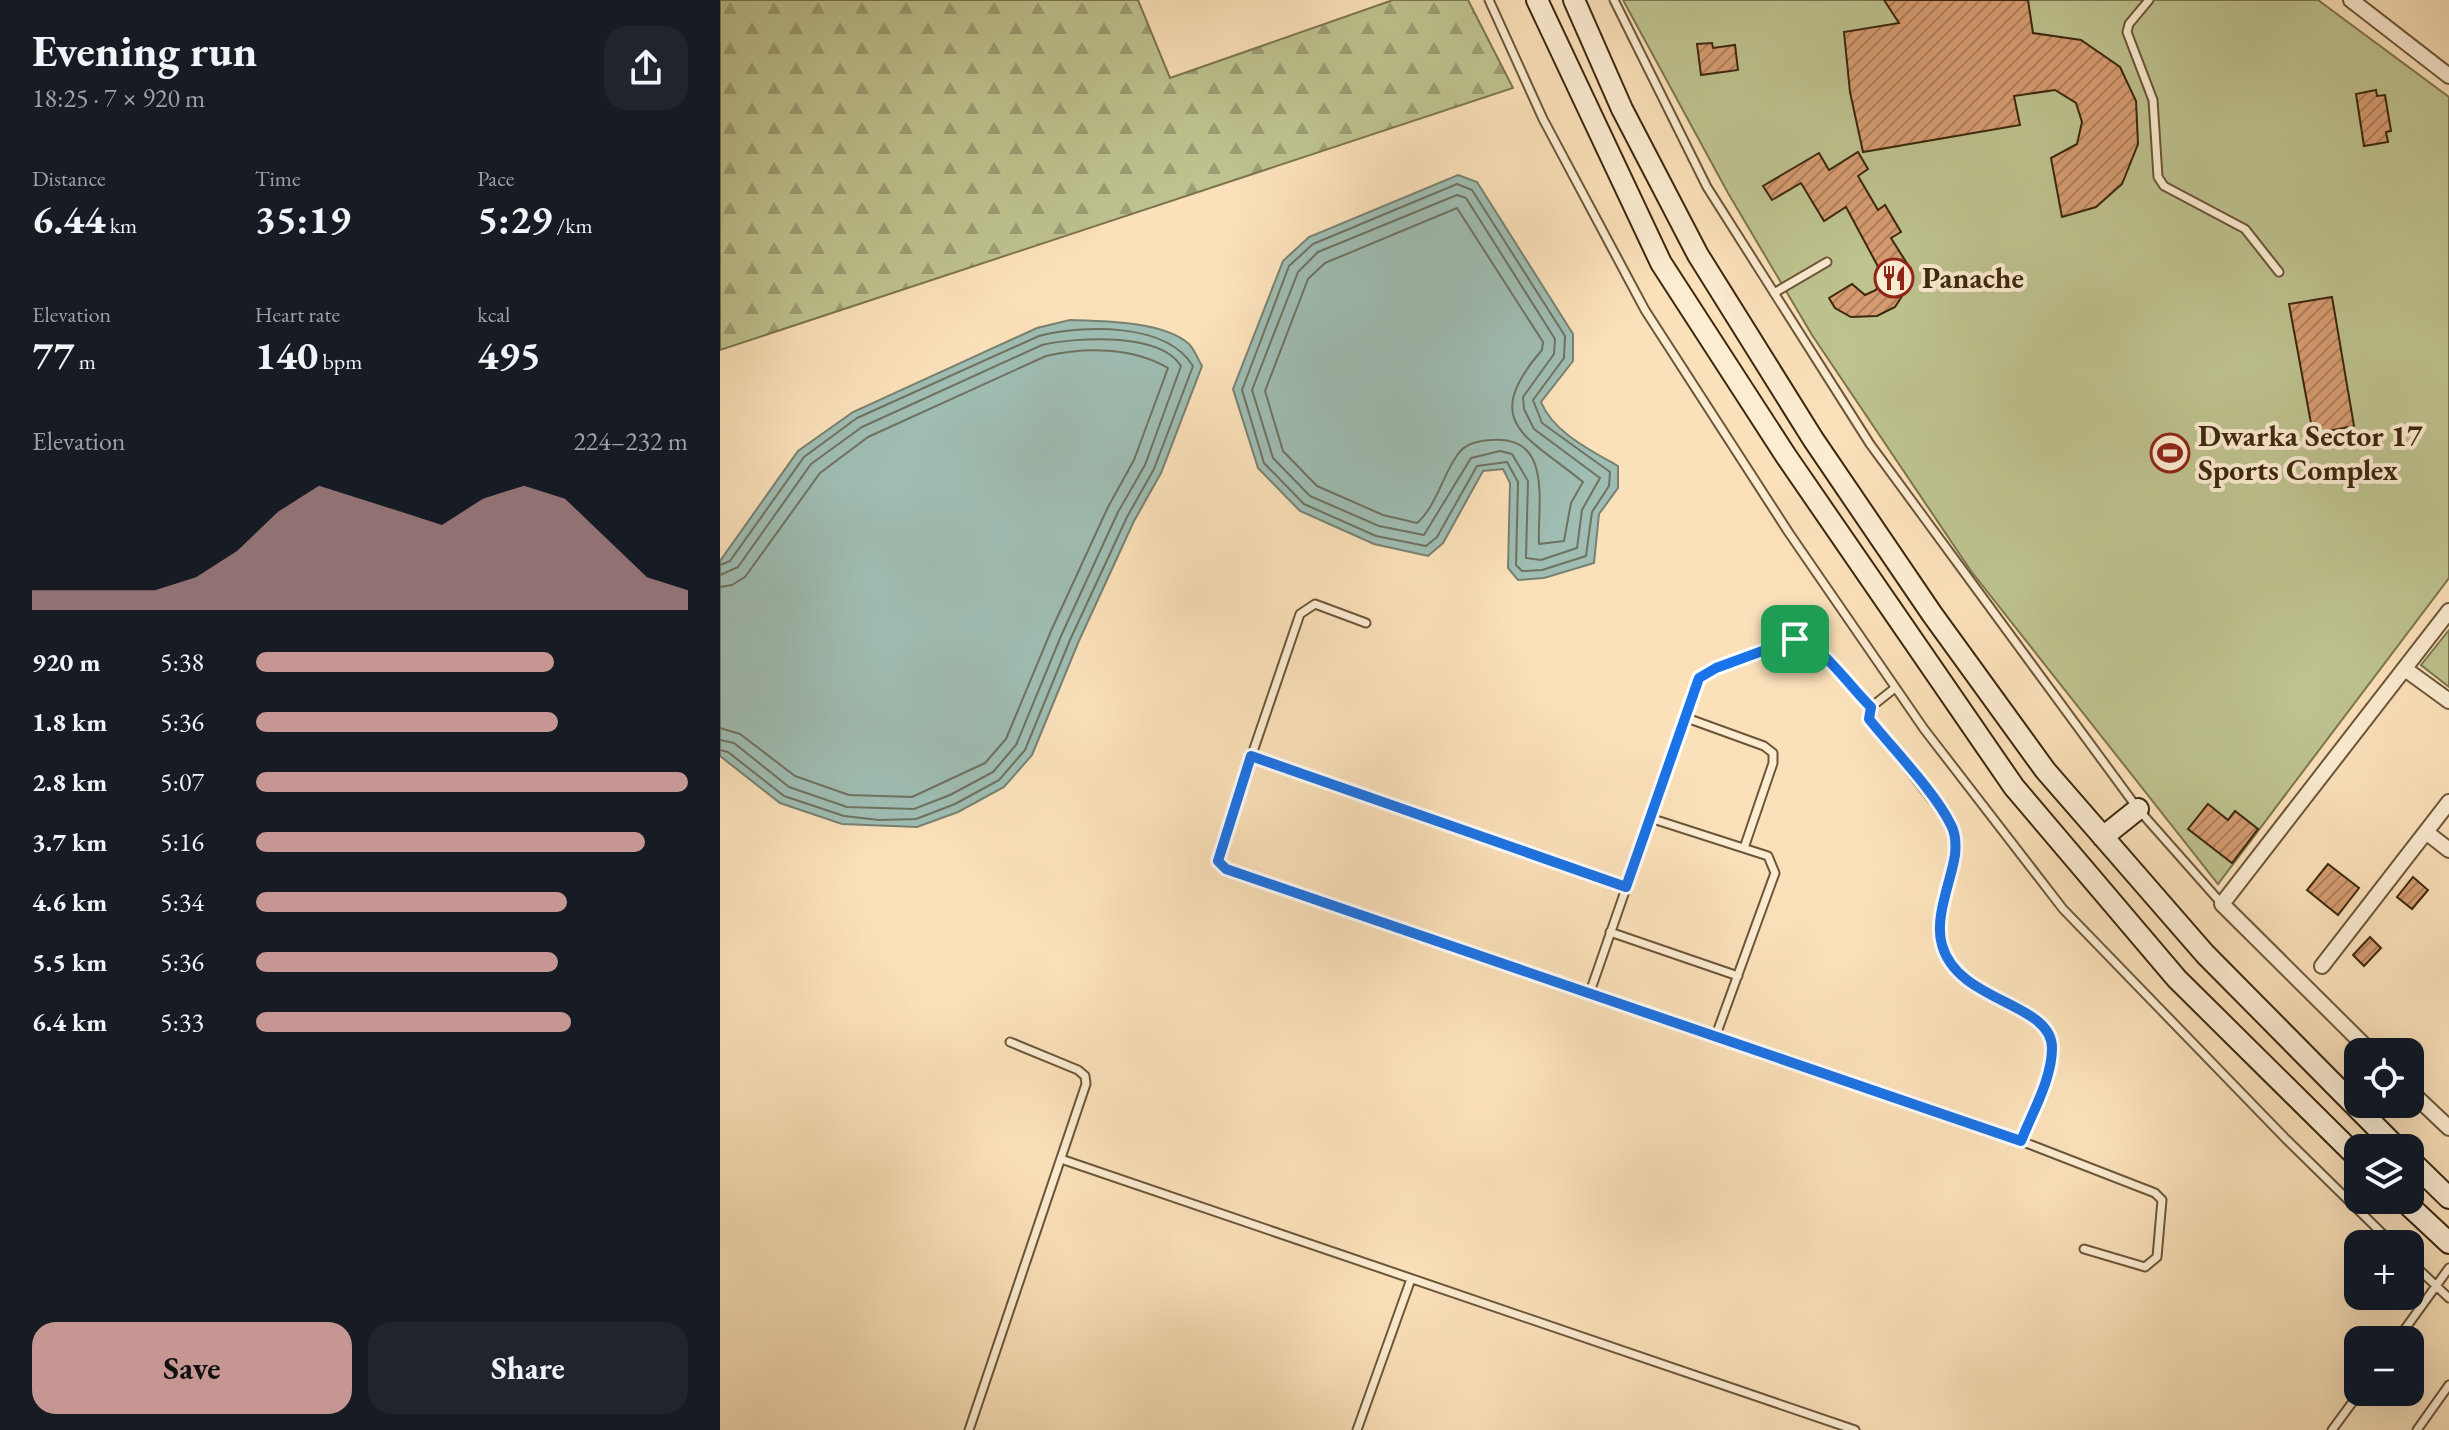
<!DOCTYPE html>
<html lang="en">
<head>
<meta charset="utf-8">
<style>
  :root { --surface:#171b24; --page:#20242c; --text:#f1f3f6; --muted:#9ea1a6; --accent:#c59692 }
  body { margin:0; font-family:"EB Garamond",serif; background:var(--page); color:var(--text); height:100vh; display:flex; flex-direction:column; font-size:30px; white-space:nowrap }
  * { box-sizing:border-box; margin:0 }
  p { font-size:26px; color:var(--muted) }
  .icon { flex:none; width:44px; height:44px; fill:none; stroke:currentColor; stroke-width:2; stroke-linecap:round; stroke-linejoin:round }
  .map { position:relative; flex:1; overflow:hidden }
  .details { display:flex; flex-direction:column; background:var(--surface); width:720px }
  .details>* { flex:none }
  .controls { position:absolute; left:1624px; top:1038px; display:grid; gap:16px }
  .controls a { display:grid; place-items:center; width:80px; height:80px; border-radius:16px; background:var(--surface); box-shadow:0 8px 32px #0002; font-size:40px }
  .pin { position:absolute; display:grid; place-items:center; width:68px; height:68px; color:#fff; margin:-34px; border-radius:16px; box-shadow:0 4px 12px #0006 }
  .round { display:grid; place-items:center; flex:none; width:84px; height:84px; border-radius:24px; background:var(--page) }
  .head { display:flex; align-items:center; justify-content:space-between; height:136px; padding:0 32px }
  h1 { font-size:44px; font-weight:700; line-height:60px }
  .figures { display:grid; grid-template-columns:repeat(3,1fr); gap:12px; height:136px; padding:8px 32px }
  .figures div { display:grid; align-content:center }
  .figures b { font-size:40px; font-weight:700 }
  .figures small { font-size:22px; font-weight:400 }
  .figures p { font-size:22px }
  .chart { height:224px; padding:16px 32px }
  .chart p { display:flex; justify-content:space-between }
  .chart svg { width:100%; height:144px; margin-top:8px; fill:var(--accent); opacity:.7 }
  .primary-button { display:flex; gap:16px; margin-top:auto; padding:16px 32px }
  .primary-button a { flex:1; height:92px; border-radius:24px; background:var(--accent); color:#111; font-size:32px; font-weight:700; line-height:92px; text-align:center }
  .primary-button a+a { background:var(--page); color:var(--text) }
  ul { padding:0 32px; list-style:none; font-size:26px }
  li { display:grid; grid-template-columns:128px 96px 1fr; align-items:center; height:60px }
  li i { height:20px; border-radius:10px; background:var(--accent) }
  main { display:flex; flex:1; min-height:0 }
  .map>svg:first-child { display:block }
  .forest { fill:url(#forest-firs); stroke:#7d754e; stroke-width:2 }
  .park { fill:#bec390; stroke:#7d754e; stroke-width:2 }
  .water { fill:#9fbdb3; stroke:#778171; stroke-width:2 }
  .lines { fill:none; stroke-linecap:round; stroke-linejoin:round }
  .shore { stroke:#6e7260; stroke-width:2 }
  .building { fill:url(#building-hatch); stroke:#3c270d; stroke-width:2 }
  .service-casing { stroke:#6c5638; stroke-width:11 }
  .minor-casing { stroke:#6c5638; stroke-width:18 }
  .secondary-casing { stroke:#3c270d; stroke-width:24 }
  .service { stroke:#fcecd2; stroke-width:7 }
  .minor { stroke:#fcecd2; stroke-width:14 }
  .secondary { stroke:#fcecd2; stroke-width:20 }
  .route-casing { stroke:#fff; stroke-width:16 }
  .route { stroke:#1a73e8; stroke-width:10 }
  .labels { text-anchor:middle; stroke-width:8; stroke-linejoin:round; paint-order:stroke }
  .poi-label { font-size:30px; font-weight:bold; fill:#3c270d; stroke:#fcecd2; text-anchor:start }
</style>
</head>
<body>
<main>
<section class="details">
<div class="head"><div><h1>Evening run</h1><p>18:25 · 7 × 920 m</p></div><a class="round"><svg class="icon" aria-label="share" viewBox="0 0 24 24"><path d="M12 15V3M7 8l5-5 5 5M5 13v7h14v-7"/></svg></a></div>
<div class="figures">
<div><p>Distance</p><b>6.44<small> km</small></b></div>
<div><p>Time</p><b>35:19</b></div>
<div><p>Pace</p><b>5:29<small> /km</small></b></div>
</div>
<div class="figures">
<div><p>Elevation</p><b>77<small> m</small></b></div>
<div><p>Heart rate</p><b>140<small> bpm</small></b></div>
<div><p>kcal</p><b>495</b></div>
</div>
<div class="chart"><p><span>Elevation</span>224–232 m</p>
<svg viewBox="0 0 160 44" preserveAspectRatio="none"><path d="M0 44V38L10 38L20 38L30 38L40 34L50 26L60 14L70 6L80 10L90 14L100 18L110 10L120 6L130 10L140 22L150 34L160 38V44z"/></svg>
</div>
<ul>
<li><b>920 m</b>5:38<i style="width:69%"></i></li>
<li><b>1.8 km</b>5:36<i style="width:70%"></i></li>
<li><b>2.8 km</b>5:07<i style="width:100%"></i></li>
<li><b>3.7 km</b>5:16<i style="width:90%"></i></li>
<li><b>4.6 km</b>5:34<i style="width:72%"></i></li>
<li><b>5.5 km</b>5:36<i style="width:70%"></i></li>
<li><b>6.4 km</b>5:33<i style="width:73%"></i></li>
</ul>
<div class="primary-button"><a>Save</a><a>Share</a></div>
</section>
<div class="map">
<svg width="1729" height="1430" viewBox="0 0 1729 1430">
  <defs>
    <pattern id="forest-firs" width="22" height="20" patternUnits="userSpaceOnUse" patternTransform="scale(2)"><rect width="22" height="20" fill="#bec390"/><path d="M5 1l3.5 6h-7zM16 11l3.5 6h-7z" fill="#9c9e74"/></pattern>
    <pattern id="building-hatch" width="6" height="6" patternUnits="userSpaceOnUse" patternTransform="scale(2)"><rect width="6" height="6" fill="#d69c71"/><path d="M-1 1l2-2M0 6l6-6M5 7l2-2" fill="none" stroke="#af7f5b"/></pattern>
  </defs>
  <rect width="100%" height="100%" fill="#fbe1ba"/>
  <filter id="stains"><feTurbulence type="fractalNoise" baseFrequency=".0025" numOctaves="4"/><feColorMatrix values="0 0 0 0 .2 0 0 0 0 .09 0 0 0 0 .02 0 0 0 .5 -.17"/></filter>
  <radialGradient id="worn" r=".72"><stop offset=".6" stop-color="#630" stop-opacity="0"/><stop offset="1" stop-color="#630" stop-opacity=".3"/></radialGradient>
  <!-- forest -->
  <path class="forest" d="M0 0H418L450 78 673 0H748L793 88 0 350Z"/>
  <!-- park -->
  <path class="park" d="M903 0H1598L1729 97V578L1498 884 1251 571 1092 335 1008 193Z
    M1729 630V687L1701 665Z"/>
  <!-- water -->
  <path class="water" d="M738 175 757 182 853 334V361L821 402C833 432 870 450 898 466V488L879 514 874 563 824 578 798 580 788 568 790 483 783 469 763 471 723 543 708 556 654 544 580 511 538 468 513 389 563 261 589 237Z
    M350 320C382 321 444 321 469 344 474 349 478 359 482 366L441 473 414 521 358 643 312 755 284 787 238 812 197 827 122 824 60 803 0 756V561L78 451 133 412 317 328Z"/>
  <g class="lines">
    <!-- shore -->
    <path class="shore" d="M737 184 752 190 845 336 844 358 813 400 822 423 890 472 889 486 872 512 866 556 822 570 802 571 796 565 798 482 787 462 757 466 717 537 706 546 656 536 584 504 544 463 522 390 569 266 593 244Z
      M737 195 746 198 835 339 834 354 803 397 804 409 814 429 880 478 862 510 857 548 821 560 806 558 808 481 792 454 780 451 751 458 704 535 659 526 590 496 553 458 532 390 578 272 598 252Z
      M737 208 823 342 822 350C759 423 807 436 863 482L851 503 844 541 819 544C817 506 834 434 771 440 758 441 746 443 738 454 723 474 716 507 697 523L663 515 597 486 563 451 545 391 588 279 605 263Z
      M0 565 10 561 84 457 137 418 319 336C363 325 446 322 473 366L434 469 407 517 350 640 305 750 279 780 235 804 196 819 159 820 124 816 64 796 8 752 0 750
      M0 575 18 567 91 464 142 427 322 345C356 337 440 332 461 366L425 465 398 512 341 636 296 745 273 772 230 795 194 809 127 807 69 787 14 743 0 740
      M0 587 12 585 25 577 100 473 148 437 326 356C365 347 412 347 448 368L414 460 388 507 331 631 286 739 265 763 192 797 129 795 75 776 20 734 0 728"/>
  </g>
  <!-- building -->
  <path class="building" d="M1164 0H1308L1313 33 1361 40 1400 67 1416 101 1418 144 1402 184 1376 207 1342 217 1331 158 1357 144 1362 122 1356 103 1335 90 1294 96 1300 125 1143 152 1130 92 1124 32 1179 23Z
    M992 43 993 48 1015 45 1018 70 981 75 977 44Z
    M1656 90 1657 96 1665 95 1671 131 1666 132 1668 142 1644 146 1636 94Z
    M1138 152 1148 169 1138 176 1158 210 1165 205 1181 232 1171 238 1188 265 1186 290 1175 307 1157 316 1131 317 1115 308 1109 298 1132 284 1145 295 1156 290 1162 274 1126 207 1104 221 1081 183 1052 200 1043 186 1099 153 1109 170Z
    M1612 297 1634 426 1593 434 1569 304Z
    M1488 804 1508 820 1515 811 1538 829 1512 863 1468 829Z
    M1608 864 1639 888 1618 915 1587 890Z
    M1693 877 1708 890 1692 909 1677 897Z
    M1650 937 1661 948 1644 966 1633 955Z"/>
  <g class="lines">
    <!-- service casing -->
    <g class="service-casing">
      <path id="service" d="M769 0 823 119 925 310 1069 533 1204 729 1343 909 1566 1139 1673 1244
        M894 0 987 187 1150 444 1418 809 1502 904
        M1429 0 1409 24 1407 32 1433 100 1438 177 1444 186 1525 229 1559 272
        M1054 293 1107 262
        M646 623 595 604 580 614 499 851 498 861 506 869 996 1035 1301 1141 1435 1193 1442 1200 1437 1257 1425 1267 1364 1249
        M1175 688 1151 707 1149 719 1229 821C1249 859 1213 902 1221 942 1233 1002 1331 999 1332 1047 1332 1078 1312 1113 1301 1141
        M964 717 1044 746 1053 753V763L1024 848
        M531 756 906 887
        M930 818 1048 856 1055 873 996 1035
        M890 932 1018 976
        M870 992 979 678 996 668 1082 639 1102 653 1151 707
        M341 1159 1135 1430
        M1690 1261 1729 1298
        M1677 1340 1729 1268
        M249 1430 366 1084 365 1076 358 1070 290 1042
        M637 1430 691 1279
        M1612 1430 1640 1392
        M1697 1430 1729 1385"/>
    </g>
    <!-- minor casing -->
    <g class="minor-casing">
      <path id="minor" d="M1631 0 1729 76
        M1685 669 1729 701
        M1706 832 1729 850
        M1602 966 1729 802
        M1651 1052 1502 904 1729 611
        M1690 1091 1729 1128"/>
    </g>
    <!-- secondary casing -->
    <g class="secondary-casing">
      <path id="secondary" d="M817 0 941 263 1066 456 1294 787 1457 979 1638 1158
        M854 0 902 109 978 255 1093 439 1212 614 1325 770 1485 954 1677 1148
        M1383 837 1418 809
        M1690 1160 1729 1198
        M1683 1200 1729 1243"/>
    </g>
    <!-- service -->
    <use href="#service" class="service"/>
    <!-- minor -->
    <use href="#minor" class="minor"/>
    <!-- secondary -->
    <use href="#secondary" class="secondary"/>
  </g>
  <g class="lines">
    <!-- route casing -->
    <g class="route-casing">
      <path id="route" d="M1075 639C1098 639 1133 691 1151 707L1149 719C1173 749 1215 792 1231 825 1236 834 1236 845 1235 855 1231 882 1214 917 1222 945 1238 1003 1332 1002 1332 1048 1332 1079 1312 1113 1301 1141L506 869 498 861 531 756 906 887 979 678 996 668Z"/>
    </g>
    <!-- route -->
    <use href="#route" class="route"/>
  </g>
  <!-- icons -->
  <defs>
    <g id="restaurant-ring" transform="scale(2)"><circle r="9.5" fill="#fcecd2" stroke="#8f2418" stroke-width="1.5"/><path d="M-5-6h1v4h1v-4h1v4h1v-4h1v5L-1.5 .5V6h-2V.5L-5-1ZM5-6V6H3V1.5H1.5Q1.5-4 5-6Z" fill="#8f2418"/></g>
    <g id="stadium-ring" transform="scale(2)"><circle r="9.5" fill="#fcecd2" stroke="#8f2418" stroke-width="1.5"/><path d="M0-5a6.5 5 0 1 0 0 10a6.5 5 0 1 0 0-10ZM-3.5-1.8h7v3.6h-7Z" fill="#8f2418"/></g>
  </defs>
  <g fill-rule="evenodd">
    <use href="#restaurant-ring" x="1174" y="278"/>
    <use href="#stadium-ring" x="1450" y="453"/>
  </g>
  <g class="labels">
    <!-- poi labels -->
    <g class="poi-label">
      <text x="1202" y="288">Panache</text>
      <text x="1478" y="446">Dwarka Sector 17<tspan x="1478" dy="34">Sports Complex</tspan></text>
    </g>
  </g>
  <rect width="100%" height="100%" filter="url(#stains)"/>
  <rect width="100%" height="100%" fill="url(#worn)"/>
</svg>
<div class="controls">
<a><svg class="icon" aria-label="locate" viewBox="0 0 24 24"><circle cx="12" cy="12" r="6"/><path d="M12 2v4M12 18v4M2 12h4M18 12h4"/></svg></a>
<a><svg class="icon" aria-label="layers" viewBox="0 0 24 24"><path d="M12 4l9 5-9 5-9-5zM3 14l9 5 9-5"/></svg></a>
<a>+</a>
<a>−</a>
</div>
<div class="pin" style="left:1075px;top:639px;background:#1e9e55"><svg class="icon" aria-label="arrive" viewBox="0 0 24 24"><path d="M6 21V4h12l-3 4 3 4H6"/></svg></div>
</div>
</main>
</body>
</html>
